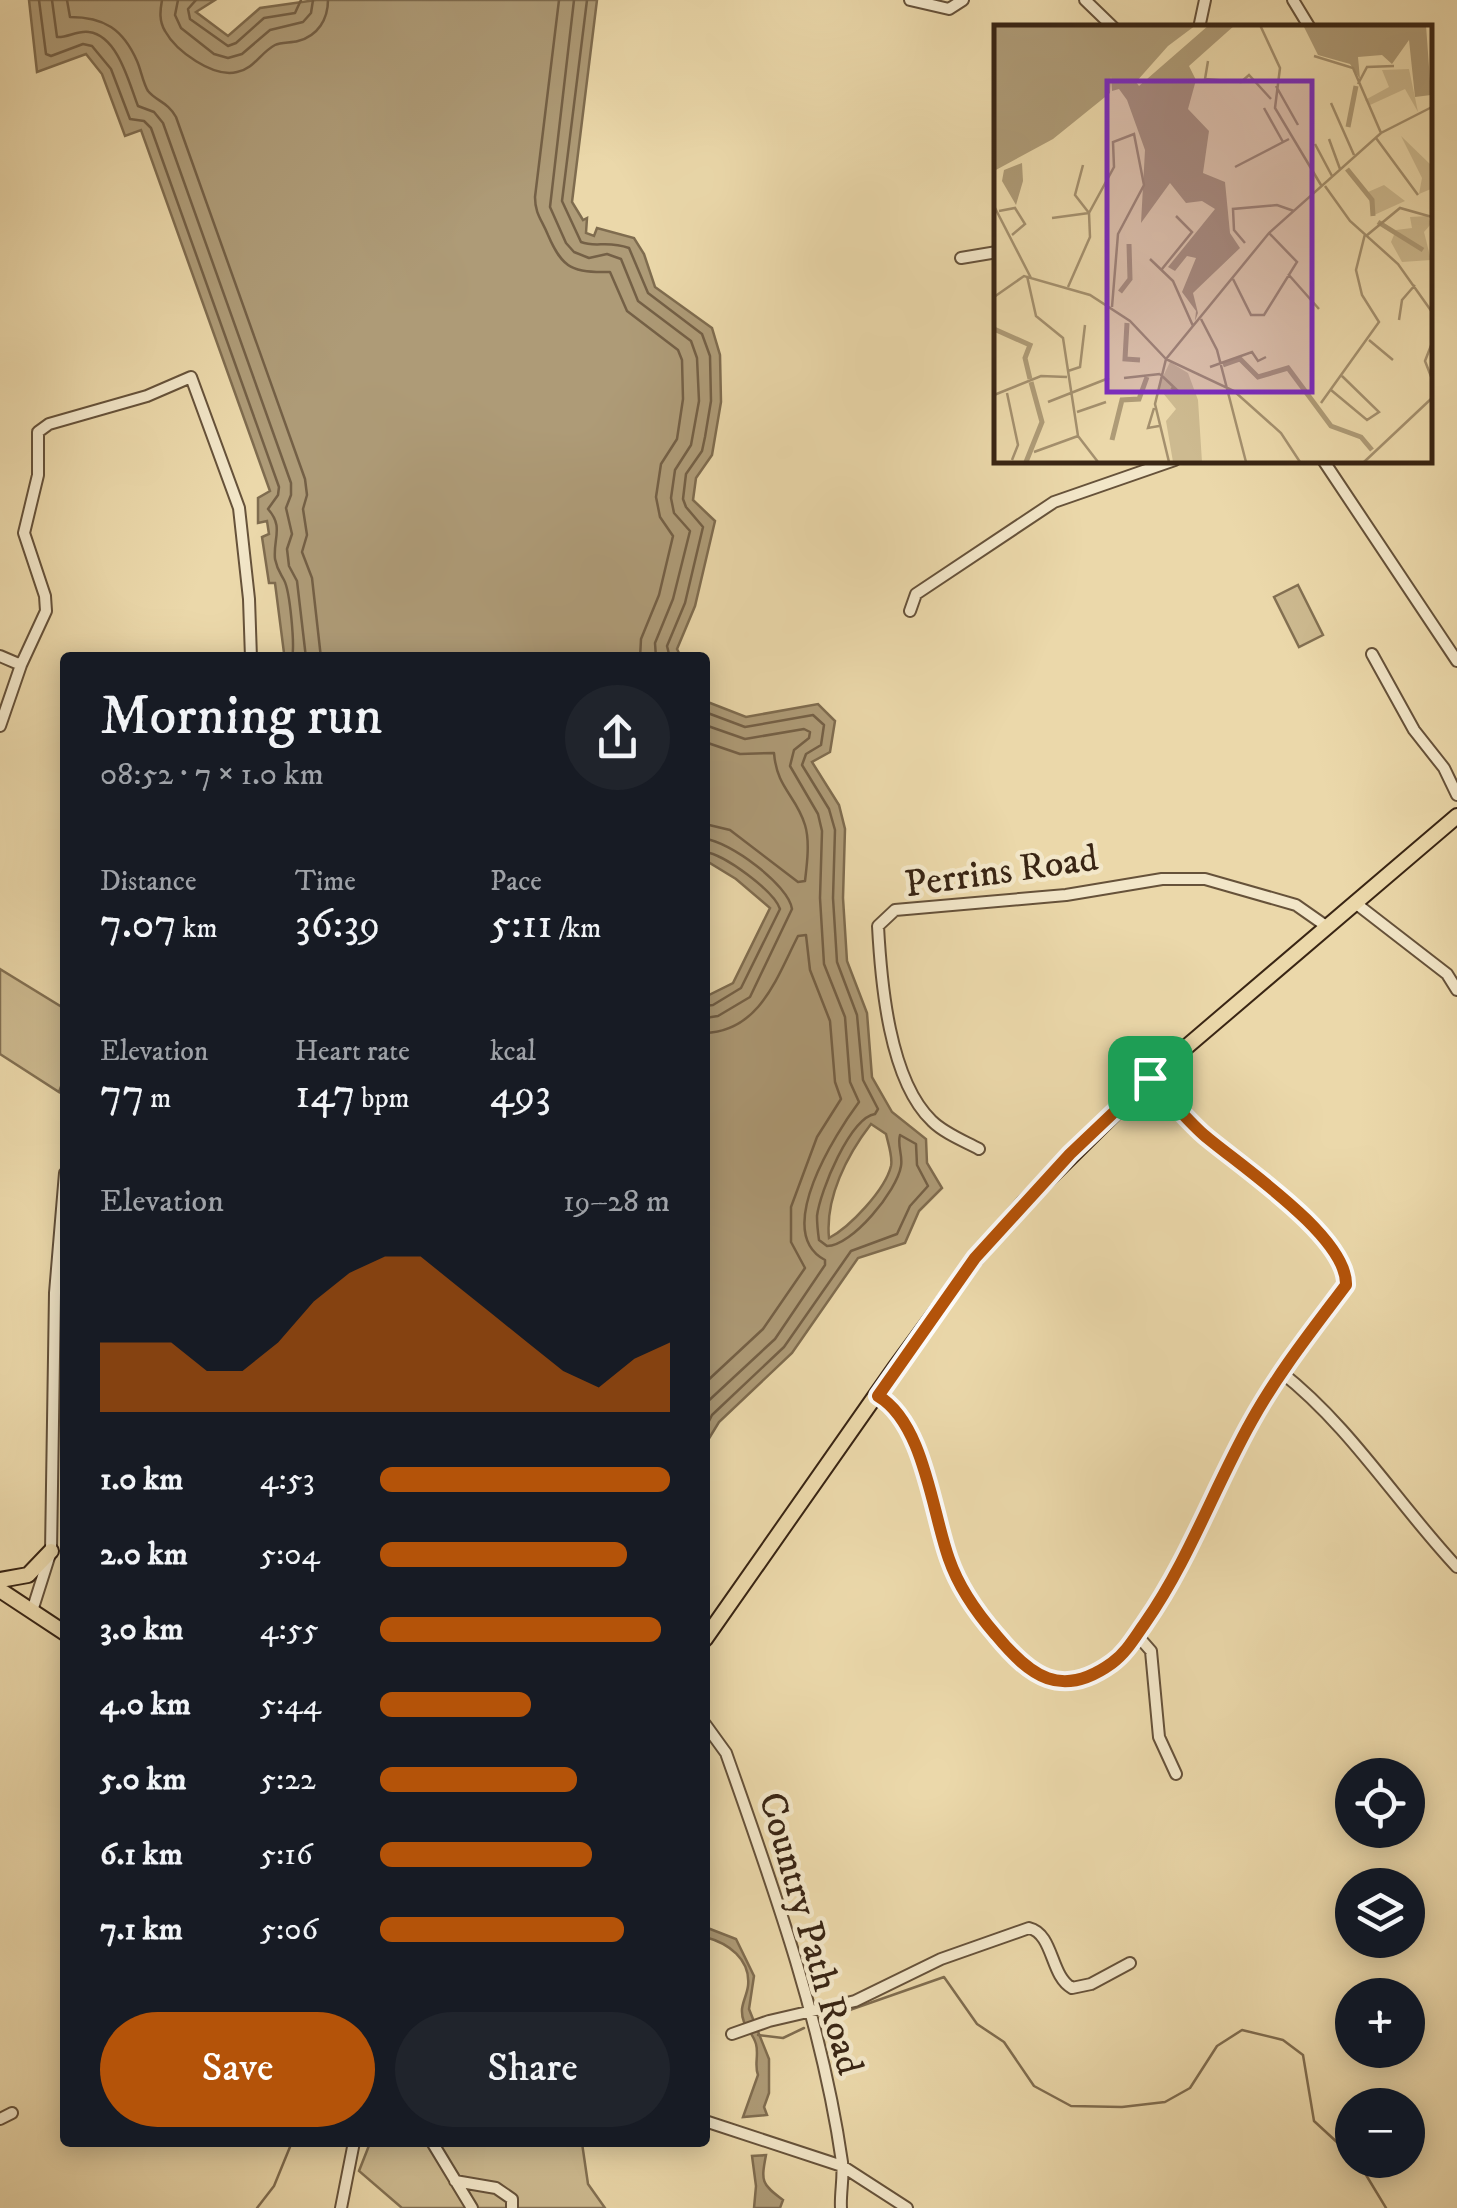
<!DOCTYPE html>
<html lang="en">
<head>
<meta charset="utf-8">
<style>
  :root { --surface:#171b24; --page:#20242c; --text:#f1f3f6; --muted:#9ea1a6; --accent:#b45309 }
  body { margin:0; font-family:"IM FELL DW Pica",serif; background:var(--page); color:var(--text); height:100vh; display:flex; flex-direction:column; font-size:38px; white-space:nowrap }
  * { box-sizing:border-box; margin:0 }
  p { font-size:32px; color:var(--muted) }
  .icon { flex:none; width:55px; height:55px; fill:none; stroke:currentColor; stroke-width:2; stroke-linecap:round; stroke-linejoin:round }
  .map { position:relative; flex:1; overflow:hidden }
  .details { position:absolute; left:60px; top:652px; width:650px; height:1495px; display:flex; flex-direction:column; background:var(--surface); border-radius:10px; box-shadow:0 5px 25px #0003 }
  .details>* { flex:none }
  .fabs { position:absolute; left:1335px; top:1758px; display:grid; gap:20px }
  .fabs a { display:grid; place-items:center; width:90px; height:90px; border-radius:50%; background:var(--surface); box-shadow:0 5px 25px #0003; font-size:50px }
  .pin { position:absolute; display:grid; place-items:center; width:85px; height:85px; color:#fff; margin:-42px; border-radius:20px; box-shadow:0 5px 15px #0006 }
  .round { display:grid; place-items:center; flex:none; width:105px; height:105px; border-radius:52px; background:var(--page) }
  .summary { display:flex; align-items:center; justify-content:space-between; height:170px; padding:0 40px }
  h1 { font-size:55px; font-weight:600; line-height:75px }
  .figures { display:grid; grid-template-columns:repeat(3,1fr); gap:15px; height:170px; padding:10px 40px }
  .figures div { display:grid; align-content:center }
  .figures b { font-size:42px; font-weight:600 }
  .figures small { font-size:28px; font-weight:400 }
  .figures p { font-size:28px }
  .chart { height:280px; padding:20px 40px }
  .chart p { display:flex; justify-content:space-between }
  .chart svg { width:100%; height:180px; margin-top:10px; fill:var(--accent); opacity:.7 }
  .primary-button { display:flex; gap:20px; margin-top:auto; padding:20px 40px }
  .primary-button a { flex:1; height:115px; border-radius:60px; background:var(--accent); color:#fff; font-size:40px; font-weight:600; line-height:115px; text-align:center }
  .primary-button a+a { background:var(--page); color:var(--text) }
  ul { padding:0 40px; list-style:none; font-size:32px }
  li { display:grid; grid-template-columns:160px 120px 1fr; align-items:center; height:75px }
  li i { height:25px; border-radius:12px; background:var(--accent) }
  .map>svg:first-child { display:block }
  .green { fill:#cdba90; stroke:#837052; stroke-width:2.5 }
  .water { fill:#ae9b77; stroke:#7f6c4f; stroke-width:2.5; fill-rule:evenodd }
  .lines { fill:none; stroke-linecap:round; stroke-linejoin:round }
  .shore { stroke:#746046; stroke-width:2.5 }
  .stream { stroke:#7f6c4f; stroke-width:2.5 }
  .minor-casing { stroke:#66523a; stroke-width:14 }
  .major-casing { stroke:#392514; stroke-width:18 }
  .minor { stroke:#f2e6c8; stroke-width:10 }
  .major { stroke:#ebd8aa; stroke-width:14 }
  .route-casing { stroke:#fff; stroke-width:20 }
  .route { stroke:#b45309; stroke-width:12 }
  .labels { text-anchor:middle; stroke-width:9; stroke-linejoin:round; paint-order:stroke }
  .street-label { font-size:38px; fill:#392514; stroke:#f2e6c8 }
  .inset-river { fill:none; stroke:#ae9b77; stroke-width:5 }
  .inset-road { fill:none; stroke:#a4906e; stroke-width:2.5 }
  .view { fill:#7b2cbf; fill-opacity:0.15; stroke:#7b2cbf; stroke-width:5 }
  .inset-edge { fill:none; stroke:#392514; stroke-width:5 }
</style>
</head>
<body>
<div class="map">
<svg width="1457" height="2208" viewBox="0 0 1457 2208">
  <rect width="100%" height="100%" fill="#ebd8aa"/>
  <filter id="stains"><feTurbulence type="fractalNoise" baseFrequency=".002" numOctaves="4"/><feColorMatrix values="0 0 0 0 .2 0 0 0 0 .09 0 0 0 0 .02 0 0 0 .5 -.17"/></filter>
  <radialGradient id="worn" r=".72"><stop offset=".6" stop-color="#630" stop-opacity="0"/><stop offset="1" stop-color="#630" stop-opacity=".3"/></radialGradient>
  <!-- green -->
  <path class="green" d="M1298 585 1323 635 1299 647 1274 597Z
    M0 969 65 1009V1076L59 1092 0 1054Z
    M370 2143H582L588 2184 605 2208H402L359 2171Z"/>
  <!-- water -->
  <path class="water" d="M29 0H215L196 12 228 36 260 8 316 0H597L572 202 583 220 587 218 586 233 594 236 597 228 634 238 644 254 655 287 712 328 720 355 721 402 712 455 696 478 693 500 715 521 695 606 677 649 681 657H276L284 653 275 583H269L262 537 269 534 267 521 258 523V498L270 491 141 130 125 136 102 74 86 54 37 72Z
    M705 701 746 717 818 704 835 721 830 752 812 762 839 805 845 829 843 898 847 961 867 1013 872 1077 892 1112 926 1139 927 1163 942 1188 919 1211 905 1243 858 1258 792 1353 719 1422 705 1445V997L733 983 770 908 736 879 705 860ZM871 1124 886 1134C888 1143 893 1157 891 1166 885 1190 850 1227 829 1238 825 1198 847 1155 871 1124Z
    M705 1927 736 1939 754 1976 749 2009 769 2059V2093L764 2107 767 2115 743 2117 758 2075C754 2065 759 2055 756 2044 752 2030 741 2026 742 2009 743 2001 747 1994 748 1986 751 1959 728 1943 705 1937Z
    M766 2155C761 2181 761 2184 783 2200L780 2208H754L756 2186 752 2156Z"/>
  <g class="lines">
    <!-- shore -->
    <path class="shore" d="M39 0 46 54 51 56 83 44 92 46 111 69 130 119 144 121 151 128 279 487 278 495 268 509C284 527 273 538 275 559 277 569 279 571 284 580 290 591 295 645 292 658
      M52 0 57 37C67 38 78 30 89 32 118 36 129 83 138 106L154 112 163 123 291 483V495L286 508 292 534 287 549 289 566 297 581 306 658
      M67 0 70 17C104 17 123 29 137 61 141 70 143 83 148 91 156 101 168 102 176 117L305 479 307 495 303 509 307 535 302 552 312 578 321 658
      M162 0C160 11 159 21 165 31 176 51 213 78 237 72 254 69 260 53 275 45 281 42 291 43 298 41 318 36 328 19 328 0
      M178 0 175 15 181 28 214 54 228 58 242 54 270 30 303 22 311 13 313 0
      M196 0 188 9 190 19 228 46 236 43 264 18 295 13 301 0
      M559 0 535 197C535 214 542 220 548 235 563 270 573 272 610 272L627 311 678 350 682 360 683 399 677 439 661 464 656 497 660 517 673 536 659 595 641 639 640 658
      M574 0 550 207 566 243 574 252 589 258 607 254 621 259 638 301 691 341 697 358 699 401 691 445 675 470 671 498 674 513 690 531 673 599 655 643 656 658
      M587 0 562 201 581 242C596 248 607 240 629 248L648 293 702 334 710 356 711 401 705 437 702 451 686 474 683 499 686 507 703 527 685 603 667 646 670 658
      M705 712 745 727 813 715 824 725 821 745 806 754 802 765 829 809 835 830 833 898 837 962 857 1015 863 1080 878 1109 875 1114C850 1118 820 1191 817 1216 817 1224 818 1233 819 1240L827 1246C852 1246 897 1191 901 1166 903 1155 897 1146 900 1135L916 1144 917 1165 928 1186 910 1206 897 1234 851 1251 784 1347 712 1415 705 1429
      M705 725 745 739 804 729 810 732 809 738 794 750 790 766 818 814 822 831 820 898 824 964 845 1017 850 1082 859 1102C836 1133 772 1232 825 1260V1265L775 1339 705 1404
      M705 742 740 754 774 753C777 789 796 795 805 825 810 841 807 864 805 881L798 882 730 830 705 824
      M705 839C729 841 789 885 792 909L750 997 718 1016 705 1018
      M705 852C724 854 774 891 780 909L741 988 713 1005 705 1006
      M705 1033C760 1031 777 977 798 936L806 935 810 970 830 1021 835 1082 841 1099 817 1137 791 1207V1242L805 1268 763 1329 705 1383"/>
    <!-- stream -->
    <path class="stream" d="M824 2019 944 1977 977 2024 1004 2042 1034 2086 1071 2106 1122 2107 1165 2102 1190 2088 1217 2046 1242 2030 1283 2040 1303 2055 1314 2121 1352 2156
      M758 2035 783 2038 804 2028
      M1357 2160 1386 2208
      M257 2208 274 2186 292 2142"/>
    <!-- minor casing -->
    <g class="minor-casing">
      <path id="minor" d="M910 0 949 9 963 0
        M1085 0 1114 28
        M1293 0 1310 28
        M1199 28 1205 0
        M961 258 997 252
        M1323 460 1457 661
        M910 611 916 594 1054 502 1175 460
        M1372 654 1414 730 1444 768 1457 795
        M0 656 21 665
        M0 726 21 665 46 611 45 596 24 533 38 475V432L49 424 147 396 191 377 239 508 249 599 251 658
        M1354 902 1447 974 1457 990
        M979 1149C964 1141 944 1133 932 1121 889 1080 881 982 878 926L895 910 1066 895 1162 879H1205L1296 905 1326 926
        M1281 1372C1351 1427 1397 1503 1457 1567
        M878 1395C924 1424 932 1512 949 1559 959 1588 976 1612 996 1635 1030 1676 1061 1700 1112 1663 1126 1653 1135 1637 1145 1623 1189 1560 1214 1488 1251 1422 1278 1373 1313 1329 1346 1285 1348 1236 1239 1165 1204 1135 1185 1118 1168 1097 1150 1078
        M32 1611 51 1551 55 1293 65 1173
        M1137 1635 1151 1651 1159 1737 1176 1774
        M705 1724 726 1753C773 1886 822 2022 842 2162 844 2177 840 2193 841 2208
        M732 2034 769 2021 855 2001 941 1959 1029 1928C1054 1934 1050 1976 1072 1988L1091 1984 1130 1963
        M0 2119 12 2113
        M705 2121 842 2166 907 2208
        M432 2142 472 2208
        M455 2181 496 2188 512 2199V2208
        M341 2208 354 2142"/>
    </g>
    <!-- major casing -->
    <g class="major-casing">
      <path id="major" d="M0 1580 28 1575 51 1551
        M0 1590 65 1633
        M705 1639 895 1368 975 1259 1023 1204 1150 1078 1457 816"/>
    </g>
    <!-- minor -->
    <use href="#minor" class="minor"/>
    <!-- major -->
    <use href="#major" class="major"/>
  </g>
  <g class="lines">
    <!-- route casing -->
    <g class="route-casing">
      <path id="route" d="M1150 1078C1168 1097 1185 1118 1204 1135 1239 1165 1348 1237 1346 1285 1313 1329 1278 1373 1251 1422 1214 1488 1189 1560 1145 1623 1135 1637 1126 1653 1112 1663 1061 1700 1030 1676 996 1635 976 1612 959 1588 949 1559 932 1512 924 1423 878 1396L975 1258 1070 1154Z"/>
    </g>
    <!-- route -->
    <use href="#route" class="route"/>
  </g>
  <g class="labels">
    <!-- street labels -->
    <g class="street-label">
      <text transform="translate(1001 870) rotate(-8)" y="13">Perrins Road</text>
      <text transform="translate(812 1933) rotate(74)" y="13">Country Path Road</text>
    </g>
  </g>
  <!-- overview -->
  <g transform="translate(994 25)">
    <rect width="438" height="438" fill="#ebd8aa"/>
    <path d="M415 44 424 87 411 64 376 80 371 75 395 62 388 45ZM407 111 437 140V164L425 169 428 153ZM390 160 411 176 378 191 374 167ZM434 191 437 199 430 207 437 235 408 237 397 217 402 205 418 203 416 192ZM176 337 194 348 204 375 208 437H179L172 396 182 384 164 362Z" fill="#cdba90"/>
    <path d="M0 0H202L174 21 142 57 145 61 215 0H241L195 41 202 55 194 84 215 106 209 148 231 157 236 208 246 223 199 268 204 288 201 296 202 286 188 267 202 233 193 231 181 246 174 242 221 184 208 176 192 178 176 158 147 198 151 125 133 75 125 64 118 66 117 51 116 68 59 114 0 146ZM309 0H432L437 70 421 72 415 15 398 39 388 30 364 32 366 54 356 39 324 30ZM28 138 29 156 22 180 8 156 10 145Z" fill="#ae9b77"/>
    <path class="inset-river" d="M354 102 362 61M353 144 378 175 379 191M384 197 429 225M126 267 136 254 135 219M133 298 131 334 146 335M0 304 36 320 31 333 36 354M229 340 246 334 264 352 294 343 337 401 367 412 378 425M118 415 128 375 145 374 153 352M32 437 48 397 37 357"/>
    <path class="inset-road" d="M266 0 286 43 281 83 327 160M320 31 359 43 387 108M214 36 211 54 247 57 255 50 277 74M364 59 373 42 400 41M282 61 304 100M337 78 360 130M270 83 289 117M382 113 424 170M335 114 346 144M321 119 338 151M89 140 81 170 95 188M241 142 295 114M331 161 356 196 404 239 438 287M0 181 37 253M5 186 21 183 31 199 18 210M58 193 95 188M372 211 406 183 438 192M251 218 240 205 239 184 283 180 300 186M156 234 179 256 199 301M168 244 198 207 182 191M294 249 325 284M33 251 42 291 69 313 84 411 104 437M239 254 257 290H270L303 237 275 208M74 262 96 212 95 188 120 142 119 117 140 109 150 160 124 209 118 282M0 272 30 251 96 270 136 296 172 334M207 294 223 325 252 437M405 295 408 275 421 260M375 315 399 335M438 318 431 336 438 354M172 334 275 208 387 108 438 82M216 342 258 327 264 336 272 332M74 346 86 342 91 300M166 349 185 367 177 363M130 353 166 349M337 365 373 395 385 387 348 351M13 368 24 420 18 435M0 370 47 351 73 352M54 377 115 353M327 378 385 297 368 270 362 245 371 209M160 383 154 403 165 401M83 387 112 377M40 427 84 411M175 437 161 379 172 334 240 366 287 408 306 437M370 437 438 373"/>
    <path class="view" d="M113 56H318V367H113Z"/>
    <rect width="438" height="438" class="inset-edge"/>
  </g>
  <rect width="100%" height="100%" filter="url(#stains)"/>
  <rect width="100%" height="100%" fill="url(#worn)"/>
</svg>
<div class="fabs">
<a><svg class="icon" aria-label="locate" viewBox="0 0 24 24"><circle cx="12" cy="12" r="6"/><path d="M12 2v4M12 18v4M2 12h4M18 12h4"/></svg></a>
<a><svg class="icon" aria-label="layers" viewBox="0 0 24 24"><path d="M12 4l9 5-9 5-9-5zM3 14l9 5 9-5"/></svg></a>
<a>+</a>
<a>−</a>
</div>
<div class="pin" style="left:1150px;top:1078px;background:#1e9e55"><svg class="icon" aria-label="arrive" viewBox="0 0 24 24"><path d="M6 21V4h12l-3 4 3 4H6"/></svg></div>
<section class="details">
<div class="summary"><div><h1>Morning run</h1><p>08:52 · 7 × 1.0 km</p></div><a class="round"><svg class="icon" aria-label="share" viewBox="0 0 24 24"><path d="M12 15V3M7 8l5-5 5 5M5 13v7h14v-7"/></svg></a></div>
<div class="figures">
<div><p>Distance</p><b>7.07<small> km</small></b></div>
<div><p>Time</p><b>36:39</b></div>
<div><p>Pace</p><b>5:11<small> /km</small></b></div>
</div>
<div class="figures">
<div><p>Elevation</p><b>77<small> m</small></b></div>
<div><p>Heart rate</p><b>147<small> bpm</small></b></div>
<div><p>kcal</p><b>493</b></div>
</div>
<div class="chart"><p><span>Elevation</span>19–28 m</p>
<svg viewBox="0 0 160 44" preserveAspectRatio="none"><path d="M0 44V27L10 27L20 27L30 34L40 34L50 27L60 17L70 10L80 6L90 6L100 13L110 20L120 27L130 34L140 38L150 31L160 27V44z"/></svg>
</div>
<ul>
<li><b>1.0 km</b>4:53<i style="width:100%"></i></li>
<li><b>2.0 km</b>5:04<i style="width:85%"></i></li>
<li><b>3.0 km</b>4:55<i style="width:97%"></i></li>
<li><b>4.0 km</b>5:44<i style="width:52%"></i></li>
<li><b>5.0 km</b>5:22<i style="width:68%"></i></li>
<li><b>6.1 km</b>5:16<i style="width:73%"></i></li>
<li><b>7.1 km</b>5:06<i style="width:84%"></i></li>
</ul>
<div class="primary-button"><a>Save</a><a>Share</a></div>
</section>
</div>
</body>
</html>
